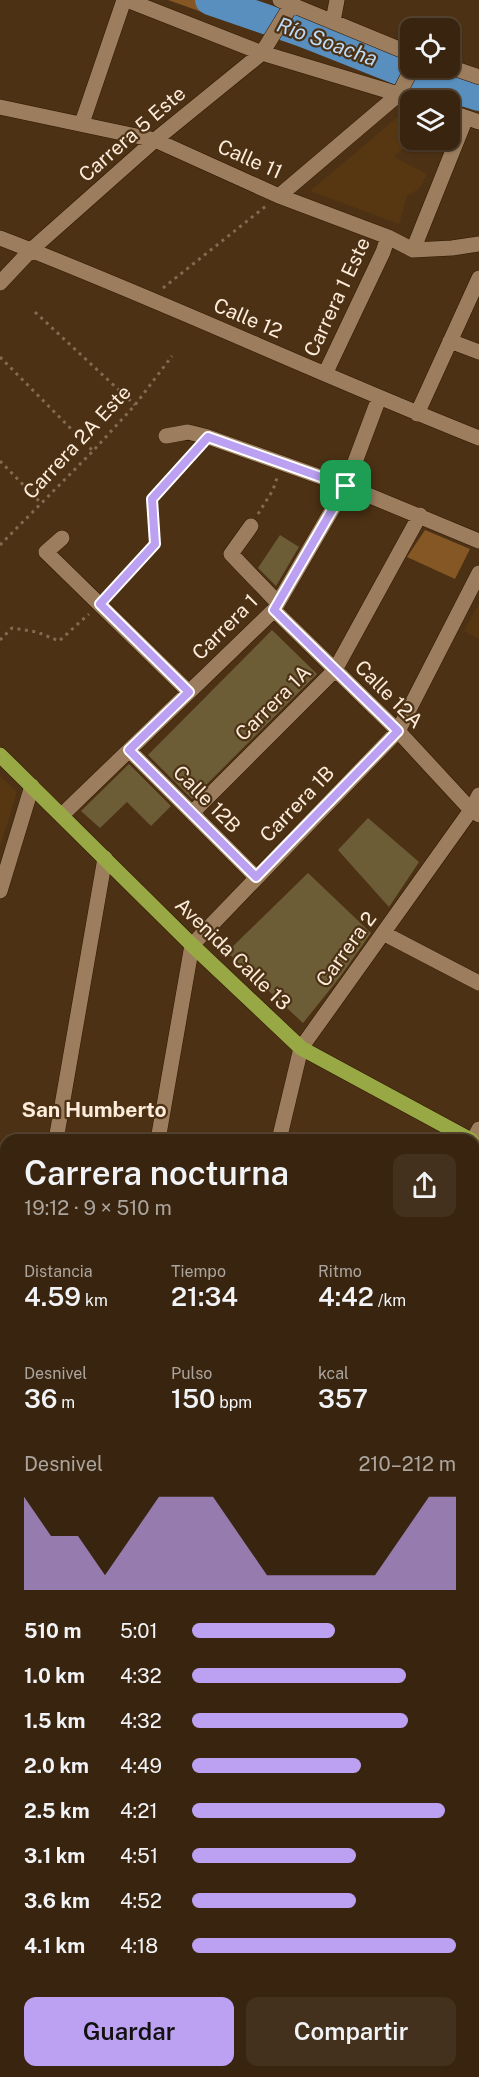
<!DOCTYPE html>
<html lang="es">
<head>
<meta charset="utf-8">
<style>
  :root { --surface:#39250f; --page:#44311d; --text:#f1f3f6; --muted:#aba59e; --line:#53422f; --accent:#bca0f2 }
  body { margin:0; font-family:"Public Sans",sans-serif; background:var(--page); color:var(--text); height:100vh; display:flex; flex-direction:column; font-size:22px; white-space:nowrap }
  * { box-sizing:border-box; margin:0 }
  p { font-size:20px; color:var(--muted) }
  .icon { flex:none; width:33px; height:33px; fill:none; stroke:currentColor; stroke-width:2; stroke-linecap:round; stroke-linejoin:round }
  .map { position:relative; flex:1; overflow:hidden }
  .panel { position:absolute; left:0px; top:1134px; width:480px; height:944px; display:flex; flex-direction:column; background:var(--surface); border-radius:18px 18px 0 0; box-shadow:0 2px 4px #0004,0 0 0 2px var(--line) }
  .panel>* { flex:none }
  .buttons { position:absolute; left:400px; top:18px; display:grid; gap:12px }
  .buttons a { display:grid; place-items:center; width:60px; height:60px; border-radius:12px; background:var(--surface); box-shadow:0 2px 4px #0004,0 0 0 2px var(--line); font-size:30px }
  .pin { position:absolute; display:grid; place-items:center; width:51px; height:51px; color:#fff; margin:-26px; border-radius:12px; box-shadow:0 3px 9px #0006 }
  .round { display:grid; place-items:center; flex:none; width:63px; height:63px; border-radius:12px; background:var(--page) }
  .overview { display:flex; align-items:center; justify-content:space-between; height:102px; padding:0 24px }
  h1 { font-size:33px; font-weight:600; line-height:45px }
  .metrics { display:grid; grid-template-columns:repeat(3,1fr); gap:9px; height:102px; padding:6px 24px }
  .metrics div { display:grid; align-content:center }
  .metrics b { font-size:26px; font-weight:600 }
  .metrics small { font-size:16px; font-weight:400 }
  .metrics p { font-size:16px }
  .chart { height:168px; padding:12px 24px }
  .chart p { display:flex; justify-content:space-between }
  .chart svg { width:100%; height:108px; margin-top:6px; fill:var(--accent); opacity:.7 }
  .primary-button { display:flex; gap:12px; margin-top:auto; padding:12px 24px }
  .primary-button a { flex:1; height:69px; border-radius:12px; background:var(--accent); color:#111; font-size:24px; font-weight:600; line-height:69px; text-align:center }
  .primary-button a+a { background:var(--page); color:var(--text) }
  ul { padding:0 24px; list-style:none; font-size:20px }
  li { display:grid; grid-template-columns:96px 72px 1fr; align-items:center; height:45px }
  li i { height:15px; border-radius:8px; background:var(--accent) }
  .map>svg:first-child { display:block }
  .built { fill:#563712 }
  .green { fill:#855724 }
  .lines { fill:none; stroke-linecap:round; stroke-linejoin:round }
  .river { stroke:#588fbf; stroke-width:30 }
  .building { fill:#6d5d37 }
  .minor-casing { stroke:#311800; stroke-width:16 }
  .major-casing { stroke:#311800; stroke-width:16 }
  .path { stroke:#836b52; stroke-width:3; stroke-dasharray:3 4.5; stroke-linecap:butt }
  .minor { stroke:#9c7e5f; stroke-width:15 }
  .major { stroke:#97a844; stroke-width:15 }
  .route-casing { stroke:#fff; stroke-width:12 }
  .route { stroke:#bca0f2; stroke-width:8 }
  .labels { text-anchor:middle; stroke-width:4.5; stroke-linejoin:round; paint-order:stroke }
  .street-label { font-size:20px; fill:#fdecdb; stroke:#4c3114 }
  .water-label { font-size:21px; font-style:italic; fill:#bddbf6; stroke:#4c3114 }
  .neighbourhood-label { font-size:21px; font-weight:bold; fill:#fdecdb; stroke:#4c3114 }
</style>
</head>
<body>
<div class="map">
<svg width="479" height="2077" viewBox="0 0 479 2077">
  <rect width="100%" height="100%" fill="#4c3114"/>
  <!-- built -->
  <path class="built" d="M405 111 411 113 412 140 394 157 427 174 419 189 407 196 399 224 310 191Z
    M479 603V639L464 631Z
    M0 776 17 792 0 847Z
    M0 1378 6 1381V1468L0 1465Z"/>
  <!-- green -->
  <path class="green" d="M168 0H251L411 57V68H441L479 81V110Z
    M425 530 470 549 455 579 407 557Z"/>
  <g class="lines">
    <!-- river -->
    <path class="river" d="M210 0 303 32 414 76 479 96"/>
  </g>
  <!-- building -->
  <path class="building" d="M280 535 299 547 276 586 258 568Z
    M272 630 317 674 192 799 148 755Z
    M129 764 171 806 151 826 127 802 100 828 81 811Z
    M368 818 419 862 389 907 338 850Z
    M308 873 371 933 340 977 303 1023 227 952Z"/>
  <g class="lines">
    <!-- minor casing -->
    <g class="minor-casing">
      <path id="minor" d="M127 0 262 53 418 100
        M280 0 411 54
        M333 21 337 0
        M450 67 479 77
        M0 107 155 140 279 196 388 237 413 250 452 248 479 244
        M450 112 479 122
        M82 123 124 0
        M279 196 399 94 412 68
        M0 238C161 300 318 374 479 438
        M413 250 466 118
        M0 283 31 250 155 140 262 53 292 4
        M450 341 479 352
        M325 374 383 252 388 237
        M417 414 479 278
        M166 436 188 432 208 437 346 486 479 541
        M251 526 231 554 278 603
        M62 538 46 552 189 692
        M274 610 398 731 471 810 479 815
        M129 750 256 877
        M192 813 335 670 420 515
        M62 815 274 610 346 486 379 398
        M0 891 32 786
        M383 933 479 983
        M56 1140 105 858
        M158 1140 192 945 398 731 479 573
        M279 1140 301 1048 471 810 479 795
        M473 1140 479 1129
        M0 1244 6 1247
        M474 1334 479 1337
        M0 1365 6 1368
        M474 1476 479 1478
        M0 1479 6 1482
        M474 1555 479 1547
        M0 1614 6 1616
        M0 1655 6 1642
        M0 1723 6 1726
        M474 1738 479 1741
        M0 1827 6 1830
        M0 1903H6
        M474 1970 479 1960
        M0 1978 6 1981
        M166 2072 175 2077
        M197 2077 200 2072
        M347 2077 351 2072
        M423 2077 426 2072"/>
    </g>
    <!-- major casing -->
    <g class="major-casing">
      <path id="major" d="M0 755 192 945 301 1048 471 1140"/>
    </g>
    <!-- path -->
    <path class="path" d="M163 288 266 206
      M35 312 135 405
      M0 357 93 451
      M0 461 41 503
      M258 514 273 490 277 478
      M0 545 93 451 135 405 172 356
      M109 594 155 544 152 499 196 451
      M0 640 12 628 37 632 59 641 89 614
      M474 1261 479 1254
      M56 2077 59 2072"/>
    <!-- minor -->
    <use href="#minor" class="minor"/>
    <!-- major -->
    <use href="#major" class="major"/>
  </g>
  <g class="lines">
    <!-- route casing -->
    <g class="route-casing">
      <path id="route" d="M208 437 346 486 274 610 398 731 256 877 129 750 189 692 100 604 155 544 152 499Z"/>
    </g>
    <!-- route -->
    <use href="#route" class="route"/>
  </g>
  <g class="labels">
    <!-- street labels -->
    <g class="street-label">
      <text transform="translate(132 134) rotate(-41)" y="7">Carrera 5 Este</text>
      <text transform="translate(250 159) rotate(24)" y="7">Calle 11</text>
      <text transform="translate(337 297) rotate(-65)" y="7">Carrera 1 Este</text>
      <text transform="translate(248 318) rotate(23)" y="7">Calle 12</text>
      <text transform="translate(77 442) rotate(-47)" y="7">Carrera 2A Este</text>
      <text transform="translate(225 627) rotate(-45)" y="7">Carrera 1</text>
      <text transform="translate(389 694) rotate(45)" y="7">Calle 12A</text>
      <text transform="translate(273 703) rotate(-45)" y="7">Carrera 1A</text>
      <text transform="translate(207 799) rotate(45)" y="7">Calle 12B</text>
      <text transform="translate(297 804) rotate(-46)" y="7">Carrera 1B</text>
      <text transform="translate(346 949) rotate(-54)" y="7">Carrera 2</text>
      <text transform="translate(233 954) rotate(44)" y="7">Avenida Calle 13</text>
    </g>
    <!-- water labels -->
    <g class="water-label">
      <text transform="translate(327 42) rotate(20)" y="7">Río Soacha</text>
    </g>
    <!-- neighbourhood labels -->
    <g class="neighbourhood-label">
      <text x="94" y="1117">San Humberto</text>
    </g>
  </g>
</svg>
<div class="buttons">
<a><svg class="icon" aria-label="locate" viewBox="0 0 24 24"><circle cx="12" cy="12" r="6"/><path d="M12 2v4M12 18v4M2 12h4M18 12h4"/></svg></a>
<a><svg class="icon" aria-label="layers" viewBox="0 0 24 24"><path d="M12 4l9 5-9 5-9-5zM3 14l9 5 9-5"/></svg></a>
</div>
<div class="pin" style="left:346px;top:486px;background:#1e9e55"><svg class="icon" aria-label="arrive" viewBox="0 0 24 24"><path d="M6 21V4h12l-3 4 3 4H6"/></svg></div>
<section class="panel">
<div class="overview"><div><h1>Carrera nocturna</h1><p>19:12 · 9 × 510 m</p></div><a class="round"><svg class="icon" aria-label="share" viewBox="0 0 24 24"><path d="M12 15V3M7 8l5-5 5 5M5 13v7h14v-7"/></svg></a></div>
<div class="metrics">
<div><p>Distancia</p><b>4.59<small> km</small></b></div>
<div><p>Tiempo</p><b>21:34</b></div>
<div><p>Ritmo</p><b>4:42<small> /km</small></b></div>
</div>
<div class="metrics">
<div><p>Desnivel</p><b>36<small> m</small></b></div>
<div><p>Pulso</p><b>150<small> bpm</small></b></div>
<div><p>kcal</p><b>357</b></div>
</div>
<div class="chart"><p><span>Desnivel</span>210–212 m</p>
<svg viewBox="0 0 160 44" preserveAspectRatio="none"><path d="M0 44V6L10 22L20 22L30 38L40 22L50 6L60 6L70 6L80 22L90 38L100 38L110 38L120 38L130 38L140 22L150 6L160 6V44z"/></svg>
</div>
<ul>
<li><b>510 m</b>5:01<i style="width:54%"></i></li>
<li><b>1.0 km</b>4:32<i style="width:81%"></i></li>
<li><b>1.5 km</b>4:32<i style="width:82%"></i></li>
<li><b>2.0 km</b>4:49<i style="width:64%"></i></li>
<li><b>2.5 km</b>4:21<i style="width:96%"></i></li>
<li><b>3.1 km</b>4:51<i style="width:62%"></i></li>
<li><b>3.6 km</b>4:52<i style="width:62%"></i></li>
<li><b>4.1 km</b>4:18<i style="width:100%"></i></li>
</ul>
<div class="primary-button"><a>Guardar</a><a>Compartir</a></div>
</section>
</div>
</body>
</html>
